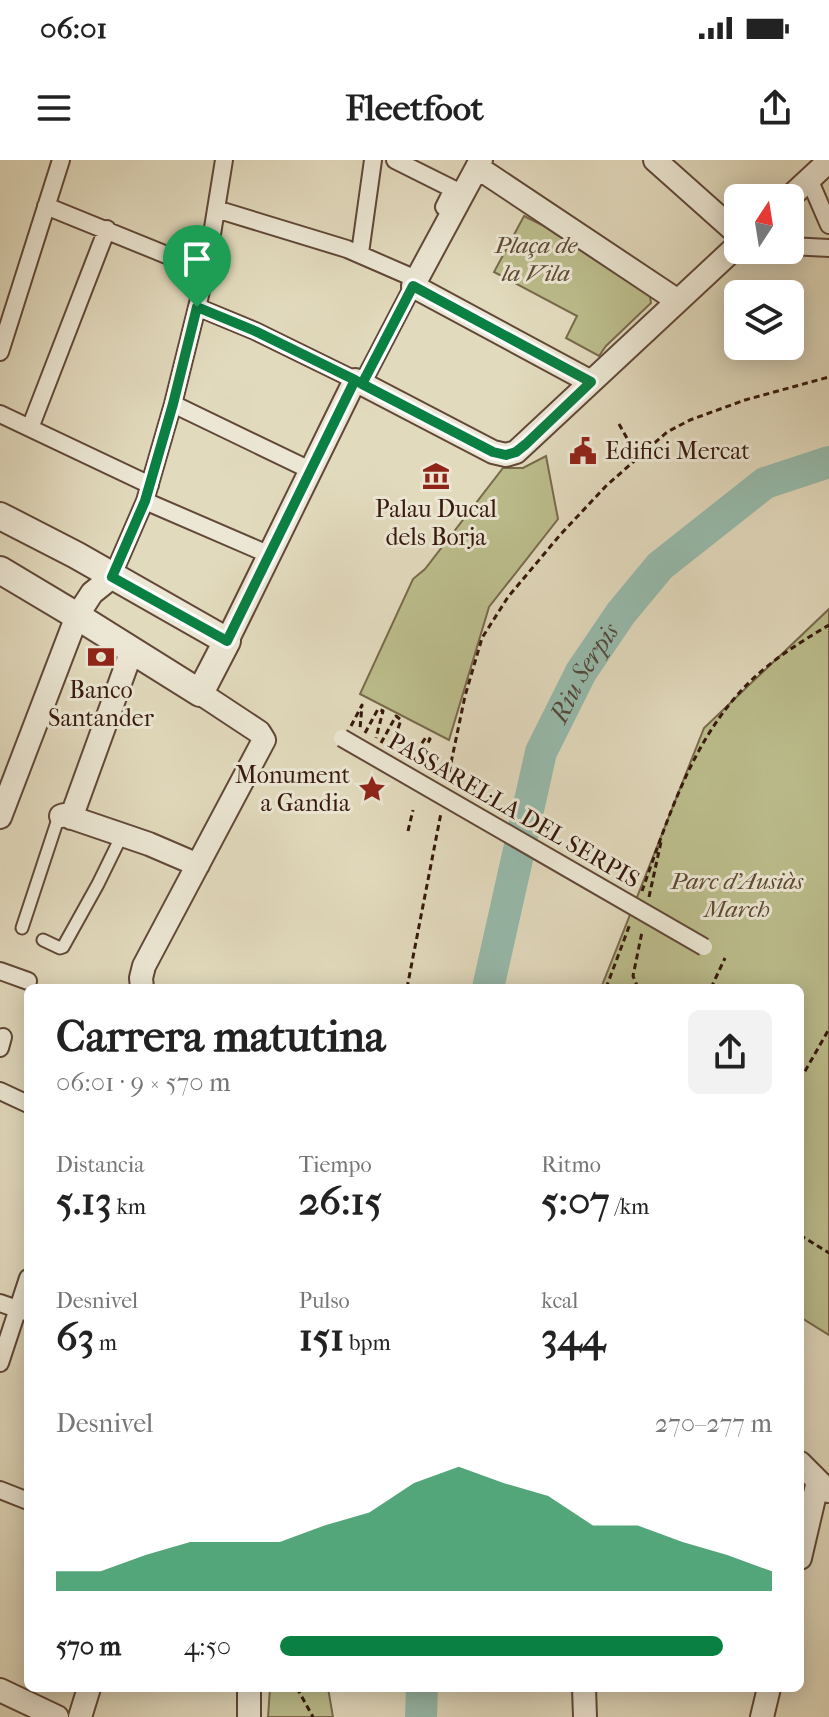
<!DOCTYPE html>
<html lang="es">
<head>
<meta charset="utf-8">
<style>
  :root { --surface:#fff; --page:#f2f2f2; --text:#222; --muted:#767676; --accent:#0b8043 }
  body { margin:0; font-family:"IM FELL French Canon",serif; background:var(--page); color:var(--text); height:100vh; display:flex; flex-direction:column; font-size:30px; white-space:nowrap }
  * { box-sizing:border-box; margin:0 }
  p { font-size:26px; color:var(--muted) }
  .icon { flex:none; width:44px; height:44px; fill:none; stroke:currentColor; stroke-width:2; stroke-linecap:round; stroke-linejoin:round }
  .map { position:relative; flex:1; overflow:hidden }
  .side { position:absolute; left:24px; top:824px; width:780px; height:708px; display:flex; flex-direction:column; background:var(--surface); border-radius:12px; box-shadow:0 4px 20px #0003 }
  .side>* { flex:none }
  .needle { width:52px; rotate:12deg }
  .controls { position:absolute; left:724px; top:24px; display:grid; gap:16px }
  .controls a { display:grid; place-items:center; width:80px; height:80px; border-radius:12px; background:var(--surface); box-shadow:0 4px 20px #0003; font-size:40px }
  .pin { position:absolute; display:grid; place-items:center; width:68px; height:68px; color:#fff; margin:-82px -34px; border-radius:50% 50% 50% 0; rotate:-45deg; box-shadow:0 0 8px #0007 }
  .pin .icon { rotate:45deg }
  .round { display:grid; place-items:center; flex:none; width:84px; height:84px; border-radius:12px; background:var(--page) }
  .head { display:flex; align-items:center; justify-content:space-between; height:136px; padding:0 32px }
  h1 { font-size:44px; font-weight:700; line-height:60px }
  .figures { display:grid; grid-template-columns:repeat(3,1fr); gap:12px; height:136px; padding:8px 32px }
  .figures div { display:grid; align-content:center }
  .figures b { font-size:40px; font-weight:700 }
  .figures small { font-size:22px; font-weight:400 }
  .figures p { font-size:22px }
  .chart { height:224px; padding:16px 32px }
  .chart p { display:flex; justify-content:space-between }
  .chart svg { width:100%; height:144px; margin-top:8px; fill:var(--accent); opacity:.7 }
  ul { padding:0 32px; list-style:none; font-size:26px }
  li { display:grid; grid-template-columns:128px 96px 1fr; align-items:center; height:60px }
  li i { height:20px; border-radius:10px; background:var(--accent) }
  .status { display:flex; justify-content:space-between; align-items:center; height:56px; padding:0 40px; background:var(--surface); direction:ltr }
  .status svg { height:22px; fill:currentColor }
  header { display:flex; justify-content:space-between; align-items:center; height:104px; padding:0 32px; background:var(--surface); font-size:36px; font-weight:700 }
  .map>svg:first-child { display:block }
  .green { fill:#bcbd8c; stroke:#796a4c; stroke-width:2 }
  .lines { fill:none; stroke-linecap:round; stroke-linejoin:round }
  .river { stroke:#96bbac; stroke-width:32 }
  .service-casing { stroke:#614838; stroke-width:15 }
  .pedestrian-casing { stroke:#614838; stroke-width:20 }
  .minor-casing { stroke:#614838; stroke-width:26 }
  .tertiary-casing { stroke:#614838; stroke-width:30 }
  .path { stroke:#36180c; stroke-width:3; stroke-dasharray:6 4; stroke-linecap:butt }
  .service { stroke:#ece7d4; stroke-width:11 }
  .pedestrian { stroke:#ece7d4; stroke-width:16 }
  .minor { stroke:#ece7d4; stroke-width:22 }
  .tertiary { stroke:#ece7d4; stroke-width:26 }
  .pedestrian-bridge-casing { stroke:#614838; stroke-width:20; stroke-linecap:butt }
  .pedestrian-bridge { stroke:#ece7d4; stroke-width:16 }
  .route-casing { stroke:#fff; stroke-width:16 }
  .route { stroke:#0b8043; stroke-width:10 }
  .labels { text-anchor:middle; stroke-width:6; stroke-linejoin:round; paint-order:stroke }
  .park-label { font-size:24px; font-style:italic; fill:#5e4a32; stroke:#ece7d4 }
  .poi-label { font-size:24px; fill:#36180c; stroke:#ece7d4 }
  .street-label { font-size:24px; fill:#36180c; stroke:#ece7d4 }
  .water-label { font-size:26px; font-style:italic; fill:#53493c; stroke:#ece7d4 }
</style>
</head>
<body>
<div class="status"><b>06:01</b><svg viewBox="0 0 49 12"><path d="M0 12V9h3v3zM5 12V6h3v6zM10 12V3h3v9zM15 12V0h3v12zM26 1h20v11H26zM47 4h2v5h-2z"/></svg></div>
<header><svg class="icon" aria-label="menu" viewBox="0 0 24 24"><path d="M4 6h16M4 12h16M4 18h16"/></svg>Fleetfoot<svg class="icon" aria-label="share" viewBox="0 0 24 24"><path d="M12 15V3M7 8l5-5 5 5M5 13v7h14v-7"/></svg></header>
<div class="map">
<svg width="829" height="1557" viewBox="0 0 829 1557">
  <rect width="100%" height="100%" fill="#e2dabd"/>
  <filter id="stains"><feTurbulence type="fractalNoise" baseFrequency=".0025" numOctaves="4"/><feColorMatrix values="0 0 0 0 .2 0 0 0 0 .09 0 0 0 0 .02 0 0 0 .5 -.17"/></filter>
  <radialGradient id="worn" r=".72"><stop offset=".6" stop-color="#630" stop-opacity="0"/><stop offset="1" stop-color="#630" stop-opacity=".3"/></radialGradient>
  <!-- green -->
  <path class="green" d="M524 56 542 65 650 136 651 143 606 186 599 196 566 178 577 156 494 112Z
    M546 296 558 359 489 447 449 580 360 534 413 419 425 409 503 308H523Z
    M829 449V1175L800 1157V828H601L704 568Z
    M270 1528H328L333 1557H268Z"/>
  <g class="lines">
    <!-- river -->
    <g class="river">
      <path id="s1" d="M488 828 541 592 581 512 621 453 660 406 765 323 829 302"/>
      <path d="M421 1557 422 1528"/>
    </g>
    <!-- service casing -->
    <g class="service-casing">
      <path id="service" d="M22 768 58 659
        M43 780 60 788 63 787 98 724 122 675"/>
    </g>
    <!-- pedestrian casing -->
    <g class="pedestrian-casing">
      <path id="pedestrian" d="M395 0 453 29 444 47
        M809 19 829 65
        M46 46 206 111
        M216 49 347 89 416 119
        M790 86 829 88
        M360 93 373 0
        M197 147 255 171 355 220
        M0 192 61 0
        M362 224 413 126
        M173 244 312 311
        M0 254 150 325
        M30 268 107 69
        M145 341 270 395
        M112 417 145 341 173 244 206 111 224 0
        M0 811 28 821
        M0 888 3 877
        M0 931 28 944
        M0 1143 26 1152
        M0 1203 28 1118
        M0 1330 28 1341"/>
    </g>
    <!-- minor casing -->
    <g class="minor-casing">
      <path id="minor" d="M481 0 413 126 591 222
        M655 0 738 74
        M477 7 678 141
        M789 38 829 1
        M227 481 355 220 493 292 506 295 516 292 738 85
        M61 656 64 655 149 684 198 705
        M0 657 77 456 92 433 112 417
        M71 658 132 490
        M142 828 141 818 144 806 264 580 259 572 200 533
        M800 1303 828 1331
        M800 1398 818 1321
        M584 1528 585 1557
        M0 1530 57 1557
        M80 1557 89 1528
        M249 1557V1528
        M762 1557 769 1528"/>
    </g>
    <!-- tertiary casing -->
    <g class="tertiary-casing">
      <path id="tertiary" d="M0 356 76 395 227 481 200 533 77 456 0 410"/>
    </g>
    <!-- path -->
    <path class="path" d="M619 264 637 296
      M351 566 362 545 360 569
      M365 573 378 549 383 551 376 578
      M381 583 396 556 401 560 392 586
      M411 600 426 577 430 579 418 603
      M447 622 465 536 482 478 508 437 560 375 606 326 667 272 690 260 745 240 829 217
      M408 671 413 650
      M642 731C667 661 690 587 740 532 765 504 797 484 829 465
      M649 737 661 682
      M407 828 441 653
      M606 828 630 764
      M638 828 633 816 642 772
      M711 828 725 798
      M800 920 829 869
      M800 1075 829 1093
      M297 1528 313 1557"/>
    <!-- service -->
    <use href="#service" class="service"/>
    <!-- pedestrian -->
    <use href="#pedestrian" class="pedestrian"/>
    <!-- minor -->
    <use href="#minor" class="minor"/>
    <!-- tertiary -->
    <use href="#tertiary" class="tertiary"/>
    <!-- pedestrian-bridge casing -->
    <g class="pedestrian-bridge-casing">
      <path id="pedestrian-bridge" d="M342 578 704 787"/>
    </g>
    <!-- pedestrian-bridge -->
    <use href="#pedestrian-bridge" class="pedestrian-bridge"/>
  </g>
  <g class="lines">
    <!-- route casing -->
    <g class="route-casing">
      <path id="route" d="M197 147 173 244 145 341 112 417 227 481 355 220 362 224 493 292 506 295 516 292 526 284 591 222 413 126 362 224 355 220 255 171 197 147"/>
    </g>
    <!-- route -->
    <use href="#route" class="route"/>
  </g>
  <!-- icons -->
  <defs>
    <g id="civic-bare" transform="scale(2.16)"><path d="M-.6-6.5H3V-4.5H.6V-3L4-1V1h2V6H-6V1h2V-1L-.6-3ZM-1.2 2.5V6h2.4V2.5Z" fill="#8f2418" stroke="#ece7d4" stroke-width="2.5" paint-order="stroke"/></g>
    <g id="museum-bare" transform="scale(2.16)"><path d="M0-6L6-3V-2H-6V-3ZM-5-1h2V3h-2ZM-1-1h2V3h-2ZM3-1h2V3H3ZM-6 4H6V6H-6Z" fill="#8f2418" stroke="#ece7d4" stroke-width="2.5" paint-order="stroke"/></g>
    <g id="bank-bare" transform="scale(2.16)"><path d="M-6-4H6V4H-6ZM0-2.3a2.3 2.3 0 1 0 0 4.6a2.3 2.3 0 1 0 0-4.6Z" fill="#8f2418" stroke="#ece7d4" stroke-width="2.5" paint-order="stroke"/></g>
    <g id="sight-bare" transform="scale(2.16)"><path d="M0-6L1.8-2.2L6-1.7L2.9 1.2L3.7 5.4L0 3.3L-3.7 5.4L-2.9 1.2L-6-1.7L-1.8-2.2Z" fill="#8f2418" stroke="#ece7d4" stroke-width="2.5" paint-order="stroke"/></g>
  </defs>
  <g fill-rule="evenodd">
    <use href="#civic-bare" x="583" y="291"/>
    <use href="#museum-bare" x="436" y="316"/>
    <use href="#bank-bare" x="101" y="497"/>
    <use href="#sight-bare" x="372" y="629"/>
  </g>
  <g class="labels">
    <!-- park labels -->
    <g class="park-label">
      <text x="536" y="93">Plaça de<tspan x="536" dy="28">la Vila</tspan></text>
      <text x="737" y="729">Parc d'Ausiàs<tspan x="737" dy="28">March</tspan></text>
    </g>
    <!-- poi labels -->
    <g class="poi-label">
      <text x="605" y="299" text-anchor="start">Edifici Mercat</text>
      <text x="436" y="357">Palau Ducal<tspan x="436" dy="28">dels Borja</tspan></text>
      <text x="101" y="538">Banco<tspan x="101" dy="28">Santander</tspan></text>
      <text x="350" y="623" text-anchor="end">Monument<tspan x="350" dy="28">a Gandia</tspan></text>
    </g>
    <!-- street labels -->
    <g class="street-label">
      <text transform="translate(514 650) rotate(30)" y="8">PASSAREL·LA DEL SERPIS</text>
    </g>
    <!-- water labels -->
    <g class="water-label">
      <text dy="9" stroke="none"><textPath href="#s1" startOffset="332">Riu Serpis</textPath></text>
    </g>
  </g>
  <rect width="100%" height="100%" filter="url(#stains)"/>
  <rect width="100%" height="100%" fill="url(#worn)"/>
</svg>
<div class="controls">
<a><svg class="needle" viewBox="-14 -14 28 28"><path d="M0-13l5 13h-10z" fill="#e53935"/><path d="M0 13l5-13h-10z" fill="#767676"/></svg></a>
<a><svg class="icon" aria-label="layers" viewBox="0 0 24 24"><path d="M12 4l9 5-9 5-9-5zM3 14l9 5 9-5"/></svg></a>
</div>
<div class="pin" style="left:197px;top:147px;background:#1e9e55"><svg class="icon" aria-label="arrive" viewBox="0 0 24 24"><path d="M6 21V4h12l-3 4 3 4H6"/></svg></div>
<section class="side">
<div class="head"><div><h1>Carrera matutina</h1><p>06:01 · 9 × 570 m</p></div><a class="round"><svg class="icon" aria-label="share" viewBox="0 0 24 24"><path d="M12 15V3M7 8l5-5 5 5M5 13v7h14v-7"/></svg></a></div>
<div class="figures">
<div><p>Distancia</p><b>5.13<small> km</small></b></div>
<div><p>Tiempo</p><b>26:15</b></div>
<div><p>Ritmo</p><b>5:07<small> /km</small></b></div>
</div>
<div class="figures">
<div><p>Desnivel</p><b>63<small> m</small></b></div>
<div><p>Pulso</p><b>151<small> bpm</small></b></div>
<div><p>kcal</p><b>344</b></div>
</div>
<div class="chart"><p><span>Desnivel</span>270–277 m</p>
<svg viewBox="0 0 160 44" preserveAspectRatio="none"><path d="M0 44V38L10 38L20 33L30 29L40 29L50 29L60 24L70 20L80 11L90 6L100 11L110 15L120 24L130 24L140 29L150 33L160 38V44z"/></svg>
</div>
<ul>
<li><b>570 m</b>4:50<i style="width:90%"></i></li>
</ul>
</section>
</div>
</body>
</html>
